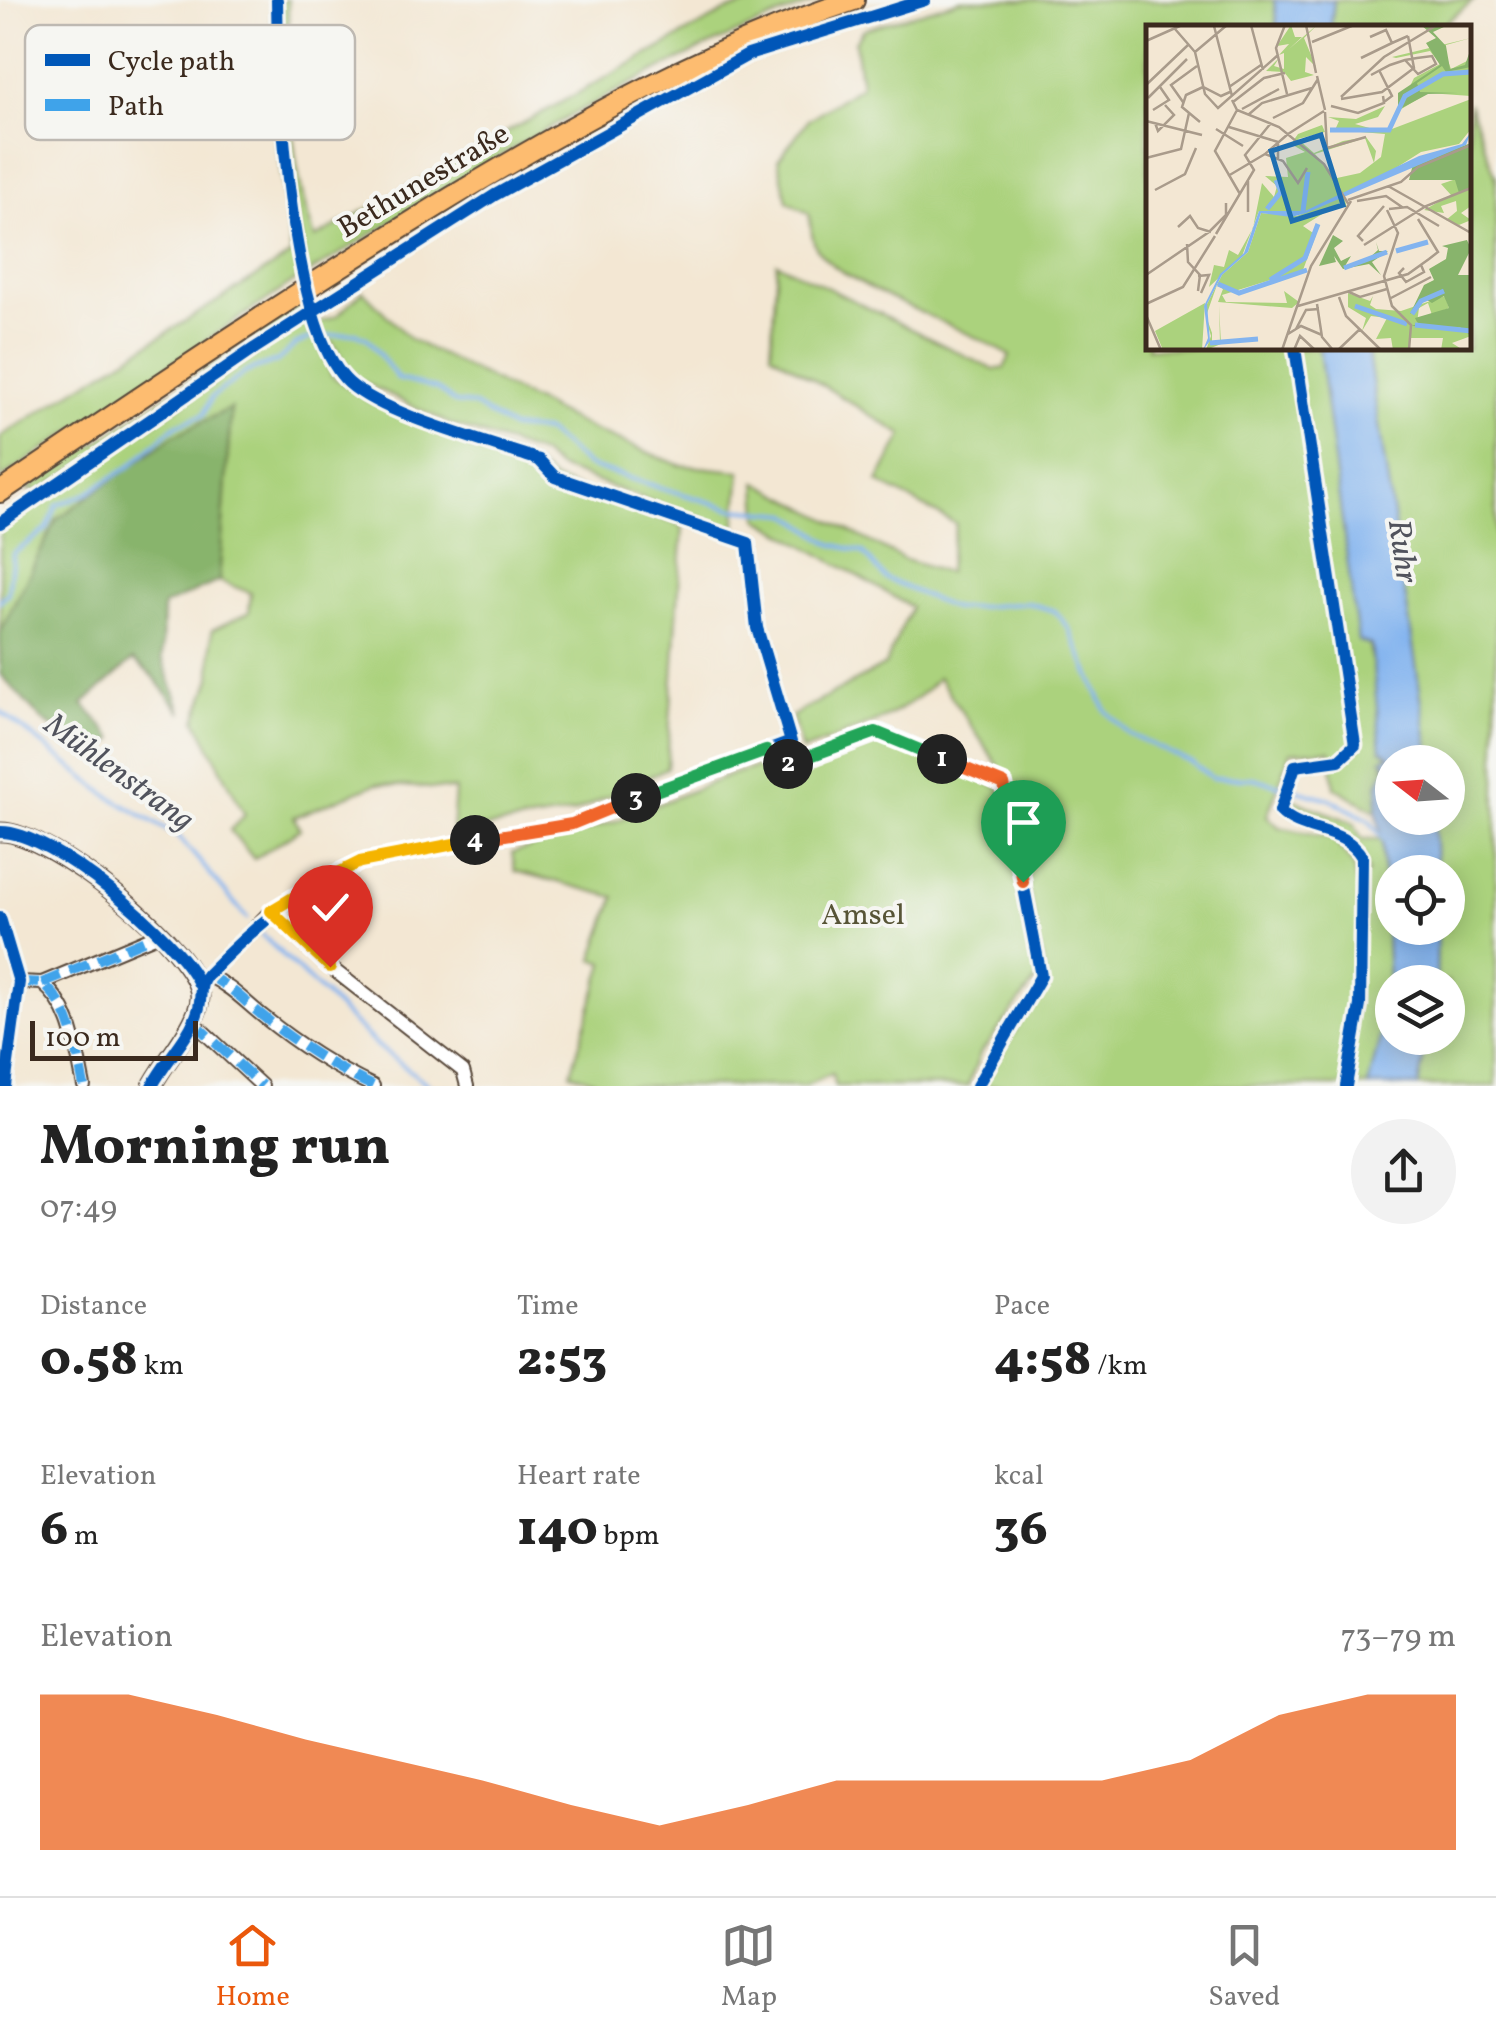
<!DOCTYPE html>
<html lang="en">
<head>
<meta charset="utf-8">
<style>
  :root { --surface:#fff; --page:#f2f2f2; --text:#222; --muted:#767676; --line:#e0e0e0; --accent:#ea580c }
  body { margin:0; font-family:Vollkorn,serif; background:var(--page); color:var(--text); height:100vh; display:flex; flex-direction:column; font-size:38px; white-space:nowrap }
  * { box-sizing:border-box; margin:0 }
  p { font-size:32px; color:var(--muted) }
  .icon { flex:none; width:55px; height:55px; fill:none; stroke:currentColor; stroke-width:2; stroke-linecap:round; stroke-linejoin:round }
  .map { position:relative; height:1086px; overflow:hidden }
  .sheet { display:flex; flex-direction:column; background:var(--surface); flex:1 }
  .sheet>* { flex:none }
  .needle { width:65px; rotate:287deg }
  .controls { position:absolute; left:1375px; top:745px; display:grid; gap:20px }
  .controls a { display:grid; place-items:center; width:90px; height:90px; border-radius:50%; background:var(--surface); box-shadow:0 5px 25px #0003; font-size:50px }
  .scale { position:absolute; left:30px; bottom:25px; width:168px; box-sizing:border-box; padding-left:10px; border:5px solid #3b2a1e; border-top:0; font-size:28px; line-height:35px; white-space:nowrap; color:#3b2a1e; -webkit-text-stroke:8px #f6f6f2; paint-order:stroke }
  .pin { position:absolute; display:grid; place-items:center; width:85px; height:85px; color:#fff; margin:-102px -42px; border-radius:50% 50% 50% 0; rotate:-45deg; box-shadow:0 0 10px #0007 }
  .pin .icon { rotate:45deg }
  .km { position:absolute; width:50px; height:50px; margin:-25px; border-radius:50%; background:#222; color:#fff; font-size:28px; line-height:50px; text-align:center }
  .round { display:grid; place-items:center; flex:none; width:105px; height:105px; border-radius:52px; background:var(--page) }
  .head { display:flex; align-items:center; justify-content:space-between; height:170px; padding:0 40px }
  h1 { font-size:55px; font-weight:800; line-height:75px }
  .figures { display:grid; grid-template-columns:repeat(3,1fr); gap:15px; height:170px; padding:10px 40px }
  .figures div { display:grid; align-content:center }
  .figures b { font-size:50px; font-weight:800 }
  .figures small { font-size:28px; font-weight:400 }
  .figures p { font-size:28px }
  .chart { height:280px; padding:20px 40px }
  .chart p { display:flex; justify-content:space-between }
  .chart svg { width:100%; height:180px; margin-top:10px; fill:var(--accent); opacity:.7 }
  .dock { display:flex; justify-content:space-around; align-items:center; height:140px; border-top:2px solid var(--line); background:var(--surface); font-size:28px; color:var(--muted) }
  .dock a { display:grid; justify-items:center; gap:5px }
  .dock .selected { color:var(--accent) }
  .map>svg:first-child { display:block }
  .green { fill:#abd27d; stroke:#737e4e; stroke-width:2.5 }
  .forest { fill:#88b46c; stroke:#626f45; stroke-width:2.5 }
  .water { fill:#83b4ef; stroke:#5f6f86; stroke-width:2.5 }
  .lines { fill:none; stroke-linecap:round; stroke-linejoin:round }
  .stream { stroke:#83b4ef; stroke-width:4 }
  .minor-casing { stroke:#574639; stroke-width:16 }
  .tertiary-casing { stroke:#574639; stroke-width:21 }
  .primary-casing { stroke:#574639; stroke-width:24 }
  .minor { stroke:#fff; stroke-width:12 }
  .tertiary { stroke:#fff; stroke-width:18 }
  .primary { stroke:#fdbc6f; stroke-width:20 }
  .quiet { stroke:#3fa3ea; stroke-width:10; stroke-dasharray:20 10; stroke-linecap:butt }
  .cycleway-casing { stroke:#f6f6f2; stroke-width:19 }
  .cycleway { stroke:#0057b8; stroke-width:12 }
  .split-1-casing { stroke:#fff; stroke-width:20 }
  .split-2-casing { stroke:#fff; stroke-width:20 }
  .split-3-casing { stroke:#fff; stroke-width:20 }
  .split-4-casing { stroke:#fff; stroke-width:20 }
  .split-5-casing { stroke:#fff; stroke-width:20 }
  .split-6-casing { stroke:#fff; stroke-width:20 }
  .split-1 { stroke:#f0652b; stroke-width:12 }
  .split-2 { stroke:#22a559; stroke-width:12 }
  .split-3 { stroke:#22a559; stroke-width:12 }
  .split-4 { stroke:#f0652b; stroke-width:12 }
  .split-5 { stroke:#f5b400; stroke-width:12 }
  .split-6 { stroke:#f5b400; stroke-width:12 }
  .labels { text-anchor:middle; stroke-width:8; stroke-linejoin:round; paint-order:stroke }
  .street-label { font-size:30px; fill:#3b2a1e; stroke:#f6f6f2 }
  .park-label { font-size:30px; fill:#575436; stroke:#f6f6f2 }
  .water-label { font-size:32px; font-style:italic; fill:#51535d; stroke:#f6f6f2 }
  .inset-river { fill:none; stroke:#83b4ef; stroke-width:5 }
  .inset-road { fill:none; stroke:#a99b8b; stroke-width:2.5 }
  .view { fill:#1f6fb2; fill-opacity:0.15; stroke:#1f6fb2; stroke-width:5 }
  .inset-edge { fill:none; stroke:#3b2a1e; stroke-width:5 }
  .key { fill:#f6f6f2; stroke:#beb9b2; stroke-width:2.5 }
  .key-label { font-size:28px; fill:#3b2a1e }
</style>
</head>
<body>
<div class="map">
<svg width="1496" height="1086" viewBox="0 0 1496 1086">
  <rect width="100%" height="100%" fill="#f6f6f2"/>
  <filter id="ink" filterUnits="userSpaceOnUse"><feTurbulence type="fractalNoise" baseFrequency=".01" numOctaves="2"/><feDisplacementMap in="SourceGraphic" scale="20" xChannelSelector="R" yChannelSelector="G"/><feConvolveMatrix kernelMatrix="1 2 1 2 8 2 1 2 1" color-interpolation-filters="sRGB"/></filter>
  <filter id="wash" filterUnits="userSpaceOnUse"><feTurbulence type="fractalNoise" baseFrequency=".0048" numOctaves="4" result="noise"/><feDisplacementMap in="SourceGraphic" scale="40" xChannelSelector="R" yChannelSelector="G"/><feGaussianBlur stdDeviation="2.25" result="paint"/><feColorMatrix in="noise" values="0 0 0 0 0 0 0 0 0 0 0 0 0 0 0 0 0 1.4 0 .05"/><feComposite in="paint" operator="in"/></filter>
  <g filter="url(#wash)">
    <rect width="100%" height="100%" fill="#f3e7d3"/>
    <!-- green -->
    <path class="green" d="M272 0 278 123 301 277 0 479V437L291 255 275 117Z
      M280 0H288C288 80 288 162 315 238L727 11 767 0H821C637 66 471 172 306 275L283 123Z
      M961 0H1274L1277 27 1148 28V348H1319L1339 487 1390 756 1384 763 1387 772 1379 783 1377 812 1335 787 1330 750 1291 752 1267 816 1279 827 1333 838 1353 865 1356 882 1368 873C1362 830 1326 825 1290 812V798L1354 823 1362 839H1382L1389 1002 1368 1086H982L1046 978 1006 777 938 677C907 717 848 732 802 751L792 716 885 665 911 607 759 519 757 482 905 560 947 573 956 524 878 482 903 435 771 353 777 263 994 370 1004 368 1010 356C972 329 830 283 815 245 811 236 811 224 809 214L787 201 778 160 808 120 861 86 855 42 864 29Z
      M1334 0H1474L1440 27H1331Z
      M1469 103 1496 177V1086H1418L1427 1038H1448V982H1436L1437 928H1448V872H1436L1434 818H1448V762H1431L1367 348H1468Z
      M363 291 410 339 595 431 679 465 741 471 735 531 558 468 541 454 450 424 353 377 332 342 322 348 332 376 371 402 527 460 556 481 683 526 667 768 574 813 452 833 455 790 376 784 294 817 300 829 254 859 230 830 245 815 196 720 211 678 212 630 249 612 251 593 219 581 231 409 57 519 0 632V527L310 317 313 324 337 316Z
      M309 301 307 312 286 329 40 491 26 490Z
      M879 734 1000 788 1040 975 980 1054 968 1086H835L832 1074 804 1086H611L571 1073 604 963 593 959 615 897 515 871 512 853 616 821 738 772 762 766 796 767Z"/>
    <!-- forest -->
    <path class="forest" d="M231 408 219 581 163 606 162 658 182 713 153 676 133 660 83 704 114 739 94 756 42 720 0 674V632L57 519 174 435Z"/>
    <!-- water -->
    <path class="water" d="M1274 0H1334L1331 27H1277Z
      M1319 348H1367L1431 761 1392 762V818H1434L1436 872H1392V928H1437L1436 982H1392V1038H1427L1418 1086H1368L1389 1002 1382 839 1377 812 1379 783 1388 765 1382 759 1390 756 1381 749 1371 645 1358 641Z"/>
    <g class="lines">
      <!-- stream -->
      <path class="stream" d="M0 601 8 593 13 554 47 529 57 505 86 494 129 467 176 425 203 415 212 397 246 372 277 361 295 345 310 338 356 333 368 339 398 379 437 389 455 403 473 405 511 428 546 431 588 466 733 509 789 514 831 544 863 552 885 578 954 609 1028 603 1055 611 1069 629 1106 711 1129 734 1192 763 1212 778H1253L1330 799 1369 820 1383 839
        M0 711 107 795 179 837 247 918
        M262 935 380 1048 430 1086"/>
    </g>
  </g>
  <g filter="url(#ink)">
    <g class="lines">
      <!-- minor casing -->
      <g class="minor-casing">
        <path id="minor" d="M271 911 330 967 463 1071 467 1086
          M0 918 19 982 5 1086
          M207 975C231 986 244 1001 264 1017 297 1044 335 1068 373 1086
          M19 982 42 983C73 1008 76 1050 84 1086
          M42 983 157 935
          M199 984 271 911 360 862 572 824 791 742 757 628 748 543 555 477
          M193 1022 262 1086"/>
      </g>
      <!-- tertiary casing -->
      <g class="tertiary-casing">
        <path id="tertiary" d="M0 832C48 830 202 951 200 998 199 1024 164 1062 152 1086"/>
      </g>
      <!-- primary casing -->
      <g class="primary-casing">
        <path id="primary" d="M0 492C149 391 298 291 452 197 580 120 711 47 854 0"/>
      </g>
      <!-- minor -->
      <use href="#minor" class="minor"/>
      <!-- tertiary -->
      <use href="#tertiary" class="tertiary"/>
      <!-- primary -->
      <use href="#primary" class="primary"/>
      <!-- quiet -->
      <path class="quiet" d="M207 975C231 986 244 1001 264 1017 297 1044 335 1068 373 1086
        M19 982 42 983C73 1008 76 1050 84 1086
        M42 983 157 935
        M193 1022 262 1086"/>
      <!-- cycleway casing -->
      <g class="cycleway-casing">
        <path id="cycleway" d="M1295 348 1355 745 1339 760 1295 766 1280 811C1302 834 1344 826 1362 857L1360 1005 1346 1086
          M0 523 255 348 495 195 748 55 925 0
          M766 751 771 762 796 764 881 732 1004 784 1041 976 977 1086
          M0 832C50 830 179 939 199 984
          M0 918 19 982 5 1086
          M152 1086C165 1061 190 1037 198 1011 203 997 197 987 207 975 254 927 298 889 360 862L572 824 791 742 757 628 748 543 555 477 539 460C489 442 386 416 349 383 289 328 278 82 277 0"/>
      </g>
      <!-- cycleway -->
      <use href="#cycleway" class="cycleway"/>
    </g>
  </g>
  <g class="lines" filter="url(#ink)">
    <!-- split-1 casing -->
    <g class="split-1-casing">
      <path id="split-1" d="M942 759 1004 784 1023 882"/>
    </g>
    <!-- split-2 casing -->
    <g class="split-2-casing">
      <path id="split-2" d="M788 764 876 732 942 759"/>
    </g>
    <!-- split-3 casing -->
    <g class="split-3-casing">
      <path id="split-3" d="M636 798 766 751 772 762 788 764"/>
    </g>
    <!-- split-4 casing -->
    <g class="split-4-casing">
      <path id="split-4" d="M475 840 572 824 636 798"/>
    </g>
    <!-- split-5 casing -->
    <g class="split-5-casing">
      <path id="split-5" d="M316 884 360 862 475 840"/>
    </g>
    <!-- split-6 casing -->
    <g class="split-6-casing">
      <path id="split-6" d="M316 884 271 911 330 967"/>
    </g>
    <!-- split-1 -->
    <use href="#split-1" class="split-1"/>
    <!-- split-2 -->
    <use href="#split-2" class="split-2"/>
    <!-- split-3 -->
    <use href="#split-3" class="split-3"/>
    <!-- split-4 -->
    <use href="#split-4" class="split-4"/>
    <!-- split-5 -->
    <use href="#split-5" class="split-5"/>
    <!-- split-6 -->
    <use href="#split-6" class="split-6"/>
  </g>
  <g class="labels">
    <!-- street labels -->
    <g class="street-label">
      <text transform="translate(423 180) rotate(-31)" y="10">Bethunestraße</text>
    </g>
    <!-- park labels -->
    <g class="park-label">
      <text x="863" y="924">Amsel</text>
    </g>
    <!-- water labels -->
    <g class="water-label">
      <text transform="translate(1404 551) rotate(82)" y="11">Ruhr</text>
      <text transform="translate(120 771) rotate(36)" y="11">Mühlenstrang</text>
    </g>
  </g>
  <!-- overview -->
  <g transform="translate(1146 25)">
    <rect width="325" height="325" fill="#f3e7d3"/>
    <path d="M145 0 149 12H156L143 24 171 0 158 13 170 42 160 32 159 47 168 50 145 56 138 47 120 46 133 33 128 41 138 44V28L133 30 143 19 131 21ZM325 13 300 20 299 28 305 44 325 34V71L282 68 252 86 268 53 294 39 284 26 250 33 246 32ZM325 74V104L313 119 275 127 234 153 160 186H113L96 231 63 262 68 240 78 242 83 225 92 230 107 203 116 158 128 172 131 161 119 151 142 152 140 133 159 127 145 119 152 109 176 100 179 107 152 114 168 128 197 116 220 112 230 126 228 138 219 113 169 129 191 153 214 148 235 132 239 109 189 105 193 96 182 92 210 94 239 81 232 92 209 99 238 107ZM325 149V181L315 188 325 195 313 200 300 195 311 186 310 176 295 181 298 188 278 185 305 170 295 159ZM198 171 201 183 194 178 157 201 170 210 157 245 76 270 80 277 141 278 138 266 153 277 146 283 72 277 77 264 71 260 60 291 66 308V317L74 318 73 280 75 319 60 325 65 311 60 294 61 279 76 250 102 227 115 188 151 191ZM202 268 224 276 227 271 224 280 230 284 255 286 299 271 303 283 286 290 282 278 273 283 271 298 325 300V311L306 318 317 325H295L297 313H264L263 325H247L245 313 230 314 241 293 225 291 216 306 220 293 202 282ZM59 278 56 325H17L9 306Z" fill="#abd27d"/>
    <path d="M275 0 300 1 287 7 300 21 304 44 319 40 325 23V42L300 47 296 41 271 58 274 67 312 68 282 69 252 85V68L294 40 280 18 290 13ZM325 118 323 163 313 168 309 155H263L267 139ZM187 210 197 216 188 223 195 236 205 231 199 241 222 234 232 225 230 217 233 226H242L226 237 235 250 223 239 197 244 188 231 190 237 173 241ZM321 215 325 224 312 250H325V311L314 302 265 301 272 299 269 293 303 283 298 271 286 278 279 274 264 289 278 260 288 255 283 244 300 234 302 223 296 221Z" fill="#88b46c"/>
    <path d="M325 107 320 120 160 188 145 192 115 188 102 227 76 250 61 279 64 316 57 325 62 313 58 281 74 249 98 228 113 186H159L273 131 316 119Z" fill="#83b4ef"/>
    <path class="inset-river" d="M184 105H243L259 71 297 49 325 47M121 184 135 167 130 155M157 186 162 147M250 226 282 217M198 243 241 227M124 255 159 233 172 199M72 259 93 268 161 245M209 281 261 299M266 289 275 276 298 266M269 300 325 306M64 318 112 314"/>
    <path class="inset-road" d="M105 0 117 45M139 0 130 23 141 69M160 0 170 48M68 1 86 71M29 4 49 27 59 69 72 83 132 30M224 12 240 5 246 18 262 11M0 16 36 0M166 17 208 0M49 27 81 0M215 33 246 18M233 45 246 71 238 77M225 50 244 40 259 35 271 33 286 31 290 39 272 49 259 35M171 51 179 85M0 60 42 20M83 62 115 40M195 72 238 32 291 0M2 73 41 34M195 74 236 67 268 43 262 11M86 75 91 85 133 102 178 139 203 180M37 77 25 60 51 41M87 77 118 53 139 48M185 81 212 88 238 78 237 71M96 84 133 64M7 85 23 75 14 62M91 85 69 126 94 169M179 87 181 123 220 112M102 90 116 78 166 63M127 93 157 78 172 54M0 96 56 110M54 97 36 82 40 70 57 62 75 71 84 67M9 98 12 106 28 90 19 80M83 102 132 117V134M70 104 97 121M142 109 119 129 137 136 152 158 161 143M142 109 178 86M0 133 35 124 43 88M82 151 119 129M102 156V187M242 161 325 208M9 165 39 149 50 123M202 175 255 157 272 142 325 120M211 176 240 171 256 182M243 184 261 182 293 201M241 185 252 208 238 251 246 281 265 300 263 325M32 202 44 191 52 203 65 207M70 209 108 145 99 130 125 98M217 216 212 211 238 181M41 219 42 237 54 250 52 266M218 220 280 181 325 163M258 243 253 248 260 257 278 247 275 240M0 250 63 207 80 190V178M52 251 63 250 55 268M203 267 214 272 241 264M193 272 200 291 235 325M245 273 285 252M0 279 37 262 69 211M171 279 176 312 187 325M152 281 262 249 283 234 292 227 272 194M0 290 15 325M150 304 160 285 173 284M142 309 155 301 176 310M136 325 165 241 205 176M148 325 154 311 169 325M192 325 214 304"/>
    <path class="view" d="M175 110 197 180 146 196 125 126Z"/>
    <rect width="325" height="325" class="inset-edge"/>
  </g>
  <!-- legend -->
  <rect x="25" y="25" width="330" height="115" rx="15" class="key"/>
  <rect x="45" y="54" width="45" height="12" fill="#0057b8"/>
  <rect x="45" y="99" width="45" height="12" fill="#3fa3ea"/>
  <g class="key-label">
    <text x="108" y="70">Cycle path</text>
    <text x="108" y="115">Path</text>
  </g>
</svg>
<div class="controls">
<a><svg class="needle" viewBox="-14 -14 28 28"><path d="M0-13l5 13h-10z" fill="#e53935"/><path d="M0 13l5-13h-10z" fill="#767676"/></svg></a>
<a><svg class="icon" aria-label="locate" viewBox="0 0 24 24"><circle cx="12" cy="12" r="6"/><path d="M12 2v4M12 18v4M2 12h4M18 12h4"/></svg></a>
<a><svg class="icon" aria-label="layers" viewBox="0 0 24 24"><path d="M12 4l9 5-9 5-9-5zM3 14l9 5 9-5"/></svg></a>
</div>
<div class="scale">100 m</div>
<div class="pin" style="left:1023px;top:882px;background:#1e9e55"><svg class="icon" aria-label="arrive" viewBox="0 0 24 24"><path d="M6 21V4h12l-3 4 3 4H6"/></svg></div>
<div class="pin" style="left:330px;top:967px;background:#d93025"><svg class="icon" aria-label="check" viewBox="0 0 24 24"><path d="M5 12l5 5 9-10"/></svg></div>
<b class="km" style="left:942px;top:759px">1</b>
<b class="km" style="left:788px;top:764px">2</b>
<b class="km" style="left:636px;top:798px">3</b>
<b class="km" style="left:475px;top:840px">4</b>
</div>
<section class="sheet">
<div class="head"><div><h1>Morning run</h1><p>07:49</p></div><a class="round"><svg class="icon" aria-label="share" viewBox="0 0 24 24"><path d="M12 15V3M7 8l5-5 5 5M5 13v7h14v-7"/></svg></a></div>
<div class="figures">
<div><p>Distance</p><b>0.58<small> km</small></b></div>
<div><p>Time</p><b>2:53</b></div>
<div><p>Pace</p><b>4:58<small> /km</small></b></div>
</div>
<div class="figures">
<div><p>Elevation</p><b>6<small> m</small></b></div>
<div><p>Heart rate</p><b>140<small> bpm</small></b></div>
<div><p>kcal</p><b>36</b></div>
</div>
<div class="chart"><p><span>Elevation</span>73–79 m</p>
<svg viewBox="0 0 160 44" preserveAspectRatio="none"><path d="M0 44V6L10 6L20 11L30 17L40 22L50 27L60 33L70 38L80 33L90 27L100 27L110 27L120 27L130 22L140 11L150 6L160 6V44z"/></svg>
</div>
</section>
<nav class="dock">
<a class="selected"><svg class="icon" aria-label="home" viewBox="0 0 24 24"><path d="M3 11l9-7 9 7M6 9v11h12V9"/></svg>Home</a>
<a><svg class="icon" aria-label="map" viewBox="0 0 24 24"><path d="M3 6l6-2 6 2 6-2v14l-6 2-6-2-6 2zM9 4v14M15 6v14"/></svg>Map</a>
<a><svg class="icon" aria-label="saved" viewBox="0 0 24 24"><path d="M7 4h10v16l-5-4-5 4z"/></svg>Saved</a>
</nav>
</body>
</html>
